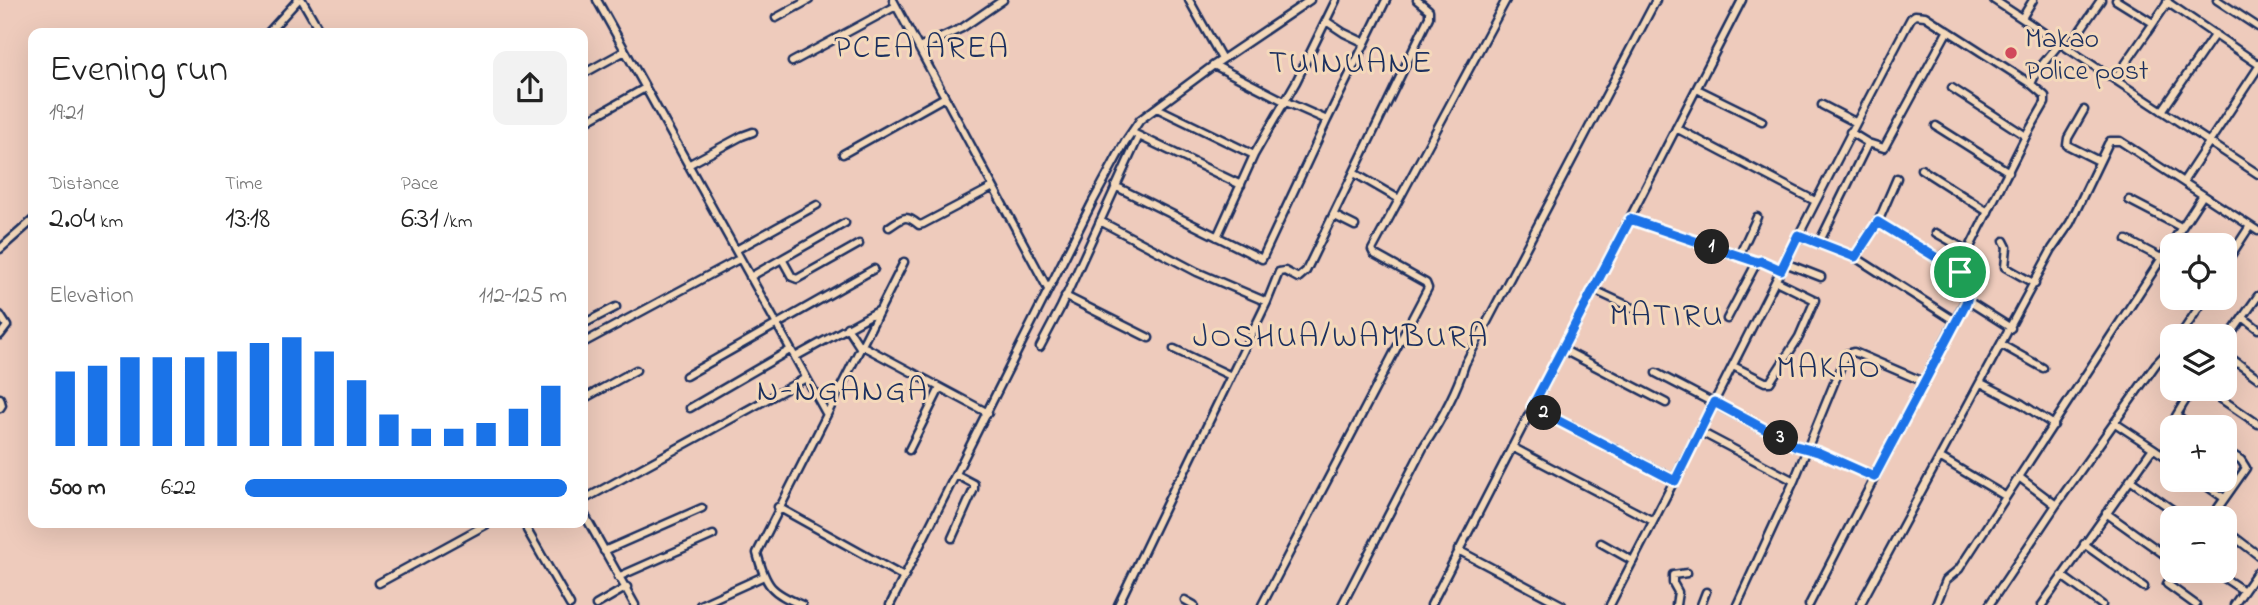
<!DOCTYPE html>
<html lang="en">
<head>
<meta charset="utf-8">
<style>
  :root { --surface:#fff; --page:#f2f2f2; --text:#222; --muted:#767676; --accent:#1a73e8 }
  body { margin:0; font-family:"Indie Flower",sans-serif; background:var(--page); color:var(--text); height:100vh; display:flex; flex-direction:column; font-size:26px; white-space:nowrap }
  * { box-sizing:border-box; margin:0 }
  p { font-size:23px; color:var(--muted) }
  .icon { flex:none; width:38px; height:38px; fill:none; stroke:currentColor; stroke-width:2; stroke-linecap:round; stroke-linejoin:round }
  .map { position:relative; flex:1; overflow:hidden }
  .sheet { position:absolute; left:28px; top:28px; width:560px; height:500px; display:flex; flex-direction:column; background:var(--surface); border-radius:14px; box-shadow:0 7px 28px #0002 }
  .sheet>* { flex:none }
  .controls { position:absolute; left:2160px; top:233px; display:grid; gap:14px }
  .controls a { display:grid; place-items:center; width:77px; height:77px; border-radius:14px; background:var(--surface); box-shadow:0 7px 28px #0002; font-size:35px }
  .pin { position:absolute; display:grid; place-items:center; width:60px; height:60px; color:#fff; margin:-30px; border:4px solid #fff; border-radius:50%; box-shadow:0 2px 7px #0007 }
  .km { position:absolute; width:35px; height:35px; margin:-18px; border-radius:50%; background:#222; color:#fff; font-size:19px; line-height:35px; text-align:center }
  .round { display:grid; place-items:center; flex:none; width:74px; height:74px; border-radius:14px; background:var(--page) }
  .summary { display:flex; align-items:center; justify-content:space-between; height:119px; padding:0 21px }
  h1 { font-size:38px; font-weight:600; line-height:52px }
  .figures { display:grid; grid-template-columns:repeat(3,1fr); gap:10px; height:119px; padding:7px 21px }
  .figures div { display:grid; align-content:center }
  .figures b { font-size:30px; font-weight:600 }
  .figures small { font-size:19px; font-weight:400 }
  .figures p { font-size:19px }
  .chart { height:196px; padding:14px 21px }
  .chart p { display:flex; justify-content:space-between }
  .chart svg { width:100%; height:126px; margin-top:7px; stroke:var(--accent); stroke-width:6 }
  ul { padding:0 21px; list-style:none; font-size:23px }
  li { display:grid; grid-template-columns:112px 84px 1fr; align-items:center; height:52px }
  li i { height:18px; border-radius:9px; background:var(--accent) }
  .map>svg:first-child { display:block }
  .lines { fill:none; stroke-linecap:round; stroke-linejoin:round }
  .minor-casing { stroke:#1b2f5e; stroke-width:11 }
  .minor { stroke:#f4d9bb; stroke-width:6 }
  .route-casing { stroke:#fff; stroke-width:14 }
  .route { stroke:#1a73e8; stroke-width:9 }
  .poi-dot { fill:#d1495b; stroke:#f4d9bb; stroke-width:2.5 }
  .labels { text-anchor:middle; stroke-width:6; stroke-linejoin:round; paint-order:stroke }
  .poi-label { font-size:28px; fill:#1b2f5e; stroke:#f4d9bb; text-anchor:start }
  .quarter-label { font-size:32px; letter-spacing:2px; fill:#1b2f5e; stroke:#f4d9bb }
</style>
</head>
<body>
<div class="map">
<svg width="2258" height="605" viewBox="0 0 2258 605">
  <rect width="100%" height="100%" fill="#eecbbc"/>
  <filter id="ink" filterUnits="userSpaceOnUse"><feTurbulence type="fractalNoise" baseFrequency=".0143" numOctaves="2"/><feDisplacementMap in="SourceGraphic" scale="14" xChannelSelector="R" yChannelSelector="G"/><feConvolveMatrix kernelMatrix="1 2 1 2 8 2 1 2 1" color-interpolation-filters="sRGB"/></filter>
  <g filter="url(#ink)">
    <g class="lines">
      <!-- minor casing -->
      <g class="minor-casing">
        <path id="minor" d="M302 0 321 33
          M597 0 826 413
          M893 0 1048 289
          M1189 0 1222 59
          M1994 0 2258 174
          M2116 0 2153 23
          M2217 0 2258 27
          M2167 2 2258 64
          M776 18 809 0
          M2022 18 2033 0
          M268 33 298 0
          M1365 43 1386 0
          M919 48 962 28 1003 0
          M2068 48 2101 0
          M792 62 896 6
          M1214 65 1284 101 1327 120 1365 43 1344 33 1326 21
          M2258 68 2183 182 2258 231
          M583 74 625 51
          M2115 79 2168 2
          M2031 84 2037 71 2060 43
          M1952 88 2026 136
          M1697 89 1762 121
          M1822 105 1855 122
          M1157 108 1254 155
          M2084 110 2068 138 2067 145 2099 161
          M2162 111 2215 34
          M583 123 645 88
          M1936 126 2009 172
          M1676 128 1815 201
          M1850 132 1868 143 1884 148 1947 32
          M1135 134 1241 185
          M843 154 945 97
          M688 165 742 136 753 132
          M1921 169 1988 212
          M1354 173 1399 199
          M1115 186 1262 259 1327 120
          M2129 200 2181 227
          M1333 215 1355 226
          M1630 219 1757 262
          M1100 221 1197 272 1267 302
          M889 227C903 218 905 213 919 225L923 224 993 187
          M1936 233 1968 251
          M1798 235 1855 257 1955 321
          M1217 237 1254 155 1296 82 1336 0
          M2127 240 2161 258
          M2004 241 2007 247 2005 267 2035 284
          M1819 243 1868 143
          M0 249 33 220
          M736 250 817 205
          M1739 256 1757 217
          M1855 257 1878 222 1897 178
          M782 259 792 277 797 279 859 244
          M1785 263 1821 277
          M2224 266 2250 226
          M750 277 845 223
          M1594 290 1633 308
          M1065 296 1149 338
          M1966 303 1973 304 2011 328
          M0 315 7 326 0 335
          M2244 318 2258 329
          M1727 319 1757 262 1761 261 1781 270
          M583 324 616 307
          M847 327 860 347
          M2180 336 2205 298
          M583 343 739 259
          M2224 344 2258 296
          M861 345 988 413
          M2002 345 2043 368
          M1040 347 1061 307 1139 136
          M1174 349 1231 376
          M1562 349 1666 403
          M2224 353 2258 378
          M795 357 878 311
          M1733 366 1765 382H1770L1799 337 1815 300 1776 281
          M1656 373 1796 446 1818 452 1873 477
          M686 376 874 269
          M1981 383 2022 404 2054 425
          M2205 388 2258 424
          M0 398 2 405 0 408
          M583 399 636 370
          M1532 407 1675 480
          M690 408 790 350
          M2115 423 2153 448
          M2191 427 2176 416 2193 388
          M1699 431 1794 481
          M1512 447 1653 521
          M909 450 940 388
          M1941 458 2005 496
          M2019 477 2056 505 2156 364 2172 347
          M2130 480 2184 518
          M2198 480 2224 498
          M583 500 806 378
          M778 507 904 577
          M583 512 635 605
          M2106 513 2172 560
          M2211 518 2246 468 2241 460 2224 449
          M2224 529 2258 555
          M527 530 570 605
          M952 538 974 489V484L957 475
          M1601 543 1633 561
          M2084 544 2144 587
          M1458 550 1562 605
          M604 551 702 508
          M2175 570 2167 584 2196 605
          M2212 570 2244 591
          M2062 576 2102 605
          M618 577 713 535
          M379 583 489 523
          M1185 600 1194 605
          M596 605 627 587
          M700 605 764 576
          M802 605C771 592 766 587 757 553L904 262
          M890 605 1092 203 1125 142 1140 120 1214 65 1310 0
          M1118 605 1176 484 1183 475 1267 302 1279 272 1285 271 1298 278 1306 271 1429 17V10L1417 0
          M1262 605 1428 288 1426 283 1374 254 1372 250 1506 0
          M1342 605 1424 446C1441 420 1456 393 1465 364L1656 0
          M1431 605 1742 0
          M1610 605C1712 410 1808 212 1911 18L1915 15 1925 16 2031 84 2045 96V103L2026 136 1968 251 1960 272
          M1676 605 1678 592 1673 583V575L1687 573
          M1701 605 1706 592
          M1737 605 1794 481 1846 354 1854 352 1924 382
          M1809 605 1972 288V283L1960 272 1878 222
          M1860 605 2052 249 2070 223 2108 144 2110 141H2120L2183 182
          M1936 605 1946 580 1959 569 2203 195
          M1989 605 2056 505
          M2042 605 2153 448 2172 461
          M2234 605 2258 571"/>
      </g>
      <!-- minor -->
      <use href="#minor" class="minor"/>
    </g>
  </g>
  <g class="lines" filter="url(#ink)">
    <!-- route casing -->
    <g class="route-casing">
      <path id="route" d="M1630 219 1757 262 1761 261 1781 270 1798 235 1855 257 1878 222 1960 272 1972 283 1966 303 1874 477 1818 452 1796 446 1714 402 1675 481 1532 407Z"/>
    </g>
    <!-- route -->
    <use href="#route" class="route"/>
  </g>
  <!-- markers -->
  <circle class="poi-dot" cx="2011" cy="53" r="7"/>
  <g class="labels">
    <!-- poi labels -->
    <g class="poi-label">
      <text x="2025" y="47">Makao<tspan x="2025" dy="32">Police post</tspan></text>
    </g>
    <!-- quarter labels -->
    <g class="quarter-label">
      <text x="922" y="57">PCEA AREA</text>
      <text x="1351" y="72">TUINUANE</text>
      <text x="1667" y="325">MATIRU</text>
      <text x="1341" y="346">JOSHUA/WAMBURA</text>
      <text x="1829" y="377">MAKAO</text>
      <text x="843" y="400">N-NGANGA</text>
    </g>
  </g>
</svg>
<div class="controls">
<a><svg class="icon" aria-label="locate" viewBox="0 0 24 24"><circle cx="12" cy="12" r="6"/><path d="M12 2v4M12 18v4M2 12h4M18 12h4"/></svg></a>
<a><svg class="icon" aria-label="layers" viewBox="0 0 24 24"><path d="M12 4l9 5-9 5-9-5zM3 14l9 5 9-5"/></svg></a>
<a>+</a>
<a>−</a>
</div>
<div class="pin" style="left:1960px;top:272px;background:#1e9e55"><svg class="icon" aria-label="arrive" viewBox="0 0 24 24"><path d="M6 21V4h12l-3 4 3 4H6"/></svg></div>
<b class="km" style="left:1712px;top:247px">1</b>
<b class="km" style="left:1544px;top:413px">2</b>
<b class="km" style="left:1781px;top:438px">3</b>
<section class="sheet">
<div class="summary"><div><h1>Evening run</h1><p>19:21</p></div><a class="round"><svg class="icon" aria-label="share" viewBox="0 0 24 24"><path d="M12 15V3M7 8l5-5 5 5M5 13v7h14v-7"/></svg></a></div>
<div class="figures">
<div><p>Distance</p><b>2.04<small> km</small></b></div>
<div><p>Time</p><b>13:18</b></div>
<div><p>Pace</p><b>6:31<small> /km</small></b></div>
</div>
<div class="chart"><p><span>Elevation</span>112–125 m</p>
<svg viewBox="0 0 160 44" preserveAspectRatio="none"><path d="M5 44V18M15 44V16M25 44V13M35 44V13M45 44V13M55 44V11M65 44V8M75 44V6M85 44V11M95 44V21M105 44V33M115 44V38M125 44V38M135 44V36M145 44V31M155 44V23"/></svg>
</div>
<ul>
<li><b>500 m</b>6:22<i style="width:100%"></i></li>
</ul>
</section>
</div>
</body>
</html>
